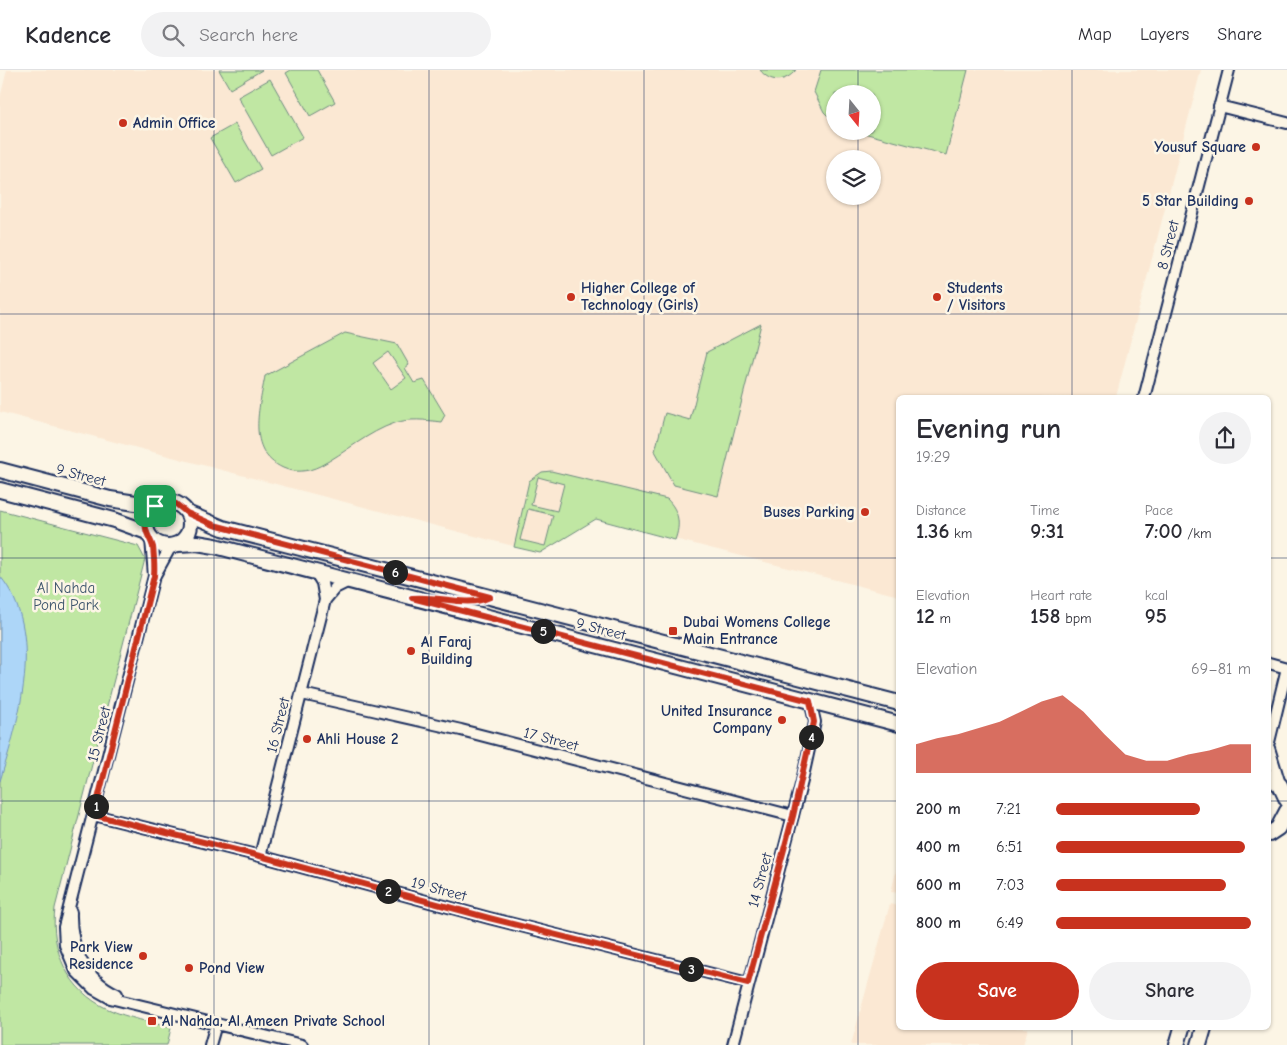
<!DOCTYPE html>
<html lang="en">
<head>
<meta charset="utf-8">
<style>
  :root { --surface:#fff; --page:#f2f2f3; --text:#2b2b33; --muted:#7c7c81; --line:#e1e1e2; --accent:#c8321e }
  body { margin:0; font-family:"Comic Neue",sans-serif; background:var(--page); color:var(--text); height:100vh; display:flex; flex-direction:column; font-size:19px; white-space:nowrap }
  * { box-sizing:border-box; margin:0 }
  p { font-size:16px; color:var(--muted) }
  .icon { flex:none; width:28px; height:28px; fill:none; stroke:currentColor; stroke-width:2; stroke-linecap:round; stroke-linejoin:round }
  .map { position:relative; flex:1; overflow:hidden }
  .side { position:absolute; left:896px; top:325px; width:375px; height:635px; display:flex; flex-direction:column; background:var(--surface); border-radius:8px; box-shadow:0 1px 4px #0004 }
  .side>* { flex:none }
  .needle { width:32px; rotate:162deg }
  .fabs { position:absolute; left:826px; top:15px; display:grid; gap:10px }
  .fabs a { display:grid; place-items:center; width:55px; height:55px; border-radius:50%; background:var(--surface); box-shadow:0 1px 4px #0004; font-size:25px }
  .pin { position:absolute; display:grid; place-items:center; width:42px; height:42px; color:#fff; margin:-21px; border-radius:10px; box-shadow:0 2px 8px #0006 }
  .km { position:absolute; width:25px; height:25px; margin:-12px; border-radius:50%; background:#222; color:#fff; font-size:14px; line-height:25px; text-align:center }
  .round { display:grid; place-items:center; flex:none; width:52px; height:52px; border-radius:26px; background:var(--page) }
  .summary { display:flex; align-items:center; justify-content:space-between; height:85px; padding:0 20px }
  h1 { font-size:28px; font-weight:800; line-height:38px }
  .metrics { display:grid; grid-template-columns:repeat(3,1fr); gap:8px; height:85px; padding:5px 20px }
  .metrics div { display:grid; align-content:center }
  .metrics b { font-size:21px; font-weight:800 }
  .metrics small { font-size:14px; font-weight:400 }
  .metrics p { font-size:14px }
  .chart { height:140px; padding:10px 20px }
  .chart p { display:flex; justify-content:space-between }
  .chart svg { width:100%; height:90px; margin-top:5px; fill:var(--accent); opacity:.7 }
  .primary-button { display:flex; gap:10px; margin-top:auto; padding:10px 20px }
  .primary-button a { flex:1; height:58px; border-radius:30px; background:var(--accent); color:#fff; font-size:20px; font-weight:800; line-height:58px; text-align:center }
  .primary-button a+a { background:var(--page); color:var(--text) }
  ul { padding:0 20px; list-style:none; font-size:16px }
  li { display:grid; grid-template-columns:80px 60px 1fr; align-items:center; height:38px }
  li i { height:12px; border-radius:6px; background:var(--accent) }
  header { display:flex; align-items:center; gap:30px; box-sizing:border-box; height:70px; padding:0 25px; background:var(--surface); border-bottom:1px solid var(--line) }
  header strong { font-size:24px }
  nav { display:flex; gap:28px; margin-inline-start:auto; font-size:18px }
  .search { width:350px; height:45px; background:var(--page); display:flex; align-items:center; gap:12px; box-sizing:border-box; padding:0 18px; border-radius:28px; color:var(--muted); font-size:19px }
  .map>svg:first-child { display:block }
  .built { fill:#fbe8d3; fill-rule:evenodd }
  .green { fill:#c0e7a3; stroke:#6e8b80; fill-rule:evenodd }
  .water { fill:#add6f8; stroke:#7393ba }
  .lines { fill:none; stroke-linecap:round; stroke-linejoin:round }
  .minor-casing { stroke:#1b2f5e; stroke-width:14 }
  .tertiary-casing { stroke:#1b2f5e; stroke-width:18 }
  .minor { stroke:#fcf5e5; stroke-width:10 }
  .tertiary { stroke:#fcf5e5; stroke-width:14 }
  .route-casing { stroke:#fff; stroke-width:10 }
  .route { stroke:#c8321e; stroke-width:6 }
  .grid { fill:none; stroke:#1b2f5e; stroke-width:1; stroke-opacity:0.55 }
  .poi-dot { fill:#c8321e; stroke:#fcf5e5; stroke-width:2 }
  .labels { text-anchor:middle; stroke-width:5; stroke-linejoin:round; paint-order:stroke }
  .poi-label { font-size:15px; font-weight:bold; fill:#1b2f5e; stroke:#fcf5e5; text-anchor:start }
  .street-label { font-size:15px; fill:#1b2f5e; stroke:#fcf5e5 }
  .park-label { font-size:15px; fill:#3c546c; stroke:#fcf5e5 }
</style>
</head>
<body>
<header>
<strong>Kadence</strong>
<div class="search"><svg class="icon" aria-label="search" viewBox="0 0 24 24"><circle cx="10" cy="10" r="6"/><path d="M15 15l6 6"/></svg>Search here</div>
<nav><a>Map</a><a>Layers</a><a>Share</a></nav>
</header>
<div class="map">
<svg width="1287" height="975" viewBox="0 0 1287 975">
  <rect width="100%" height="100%" fill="#fcf5e5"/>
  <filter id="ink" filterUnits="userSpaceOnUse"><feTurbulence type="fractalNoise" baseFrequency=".02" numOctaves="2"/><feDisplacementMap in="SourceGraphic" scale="10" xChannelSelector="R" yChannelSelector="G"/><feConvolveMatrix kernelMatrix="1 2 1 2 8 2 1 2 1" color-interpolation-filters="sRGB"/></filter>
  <g filter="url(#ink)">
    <!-- built -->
    <path class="built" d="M7 0H1201L1116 327 899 328V526L596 449 540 483 0 342V28ZM835 24H872V61H835ZM835 89H872V126H835Z
      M899 790V823L891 822Z
      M890 834 899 836V958H1028L1023 975H851Z"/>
    <!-- green -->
    <path class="green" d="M219 0H262L230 19Z
      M291 0H317L335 32 310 46 286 3Z
      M760 0H796C785 13 770 13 760 0Z
      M821 0H968L946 85 856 61H872V24H835L834 52 824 42 814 22Z
      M270 9 303 67 271 85 238 27Z
      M235 54 261 99 236 113 210 68Z
      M761 254 718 426 674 415 655 381 665 343 690 350 707 282Z
      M345 263 397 274 409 295 405 298 414 313 424 310 445 345 441 352C425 350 410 348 395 353 368 362 345 383 320 396 308 402 294 403 283 398 245 381 260 336 265 306ZM388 282 406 308 391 319 373 293Z
      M551 401 667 429C679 441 681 454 675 470L596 449 540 483 514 477 529 411 542 402ZM538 407 564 414 557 441 531 435ZM528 439 553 445 545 476 520 470Z
      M0 440 138 476 145 489 55 838C50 880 68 921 108 939 128 948 151 952 171 958L167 975H0Z"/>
    <!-- water -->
    <path class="water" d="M0 506C46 562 19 649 0 711Z"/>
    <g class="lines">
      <!-- minor casing -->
      <g class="minor-casing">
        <path id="minor" d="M1219 36 1287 53
          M1144 328 1229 0
          M151 469 154 506 64 857 65 875 76 901 94 919 110 928 302 975
          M316 503 322 513 325 530
          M155 505 171 476
          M1269 593 1287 598
          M302 624 461 660 793 746
          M1269 672 1287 598
          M1269 678 1280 714
          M94 745 260 786 489 848 748 913
          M260 786 325 530 335 518 349 511
          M71 842C70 877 84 909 117 924
          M210 975 216 954
          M733 975 802 711 815 652 810 631"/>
      </g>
      <!-- tertiary casing -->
      <g class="tertiary-casing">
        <path id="tertiary" d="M0 400 110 429 155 436
          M0 420 114 450 147 462
          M146 454a22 22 0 1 1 44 0a22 22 0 1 1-44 0Z
          M187 443 223 458 899 633
          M178 474 197 473 215 476 899 654
          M1269 707 1280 715 1287 730
          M1269 764 1278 758 1287 741
          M1177 975 1182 958
          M1199 975 1204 958"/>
      </g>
      <!-- minor -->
      <use href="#minor" class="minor"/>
      <!-- tertiary -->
      <use href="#tertiary" class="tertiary"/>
    </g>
  </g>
  <g class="lines" filter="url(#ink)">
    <!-- route casing -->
    <g class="route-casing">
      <path id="route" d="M169 432 176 434 187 443 214 455 490 527C466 538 439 525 412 528L810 631 814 652 793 746 748 913 489 848 260 786 94 745 154 506C155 496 154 487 153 477 151 470 147 465 146 459 143 443 155 433 169 432Z"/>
    </g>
    <!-- route -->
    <use href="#route" class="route"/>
  </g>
  <!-- grid -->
  <path class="grid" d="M214 0V975M429 0V975M644 0V975M858 0V24M1072 0V328M858 61V89M858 126V975M0 244H1287M0 488H899M1269 488H1287M0 731H899M1269 731H1287M1072 958V975"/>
  <!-- markers -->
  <g class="poi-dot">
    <circle cx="123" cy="53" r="5"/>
    <circle cx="1256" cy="77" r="5"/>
    <circle cx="1249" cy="131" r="5"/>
    <circle cx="571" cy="227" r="5"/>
    <circle cx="937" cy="227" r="5"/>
    <circle cx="865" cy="442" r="5"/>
    <rect x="668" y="556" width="10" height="10" rx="2.5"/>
    <circle cx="411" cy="581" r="5"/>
    <circle cx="782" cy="650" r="5"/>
    <circle cx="307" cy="669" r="5"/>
    <circle cx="143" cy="886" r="5"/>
    <circle cx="189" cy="898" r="5"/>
    <rect x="147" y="946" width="10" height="10" rx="2.5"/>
  </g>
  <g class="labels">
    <!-- poi labels -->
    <g class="poi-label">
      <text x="133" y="58">Admin Office</text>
      <text x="1246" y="82" text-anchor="end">Yousuf Square</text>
      <text x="1239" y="136" text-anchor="end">5 Star Building</text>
      <text x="581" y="223">Higher College of<tspan x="581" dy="17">Technology (Girls)</tspan></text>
      <text x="947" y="223">Students<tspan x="947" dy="17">/ Visitors</tspan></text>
      <text x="855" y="447" text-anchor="end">Buses Parking</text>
      <text x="683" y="557">Dubai Womens College<tspan x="683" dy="17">Main Entrance</tspan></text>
      <text x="421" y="577">Al Faraj<tspan x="421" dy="17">Building</tspan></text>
      <text x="772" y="646" text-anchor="end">United Insurance<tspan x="772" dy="17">Company</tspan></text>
      <text x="317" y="674">Ahli House 2</text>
      <text x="133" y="882" text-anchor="end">Park View<tspan x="133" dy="17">Residence</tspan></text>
      <text x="199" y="903">Pond View</text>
      <text x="162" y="956">Al Nahda, Al Ameen Private School</text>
    </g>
    <!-- street labels -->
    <g class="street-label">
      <text transform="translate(1168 175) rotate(-76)" y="5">8 Street</text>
      <text transform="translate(81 405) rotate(15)" y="5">9 Street</text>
      <text transform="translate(601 559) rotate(15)" y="5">9 Street</text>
      <text transform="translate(278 655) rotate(-76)" y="5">16 Street</text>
      <text transform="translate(99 664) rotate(-76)" y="5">15 Street</text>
      <text transform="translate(551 669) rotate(15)" y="5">17 Street</text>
      <text transform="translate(760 810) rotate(-75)" y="5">14 Street</text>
      <text transform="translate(439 819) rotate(15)" y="5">19 Street</text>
    </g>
    <!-- park labels -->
    <g class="park-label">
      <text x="66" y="523">Al Nahda<tspan x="66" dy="17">Pond Park</tspan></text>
    </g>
  </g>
</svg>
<div class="fabs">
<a><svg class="needle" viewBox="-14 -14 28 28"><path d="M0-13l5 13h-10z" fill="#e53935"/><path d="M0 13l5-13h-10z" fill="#7c7c81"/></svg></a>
<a><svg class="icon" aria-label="layers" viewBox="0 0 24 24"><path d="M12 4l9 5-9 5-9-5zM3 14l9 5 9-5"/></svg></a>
</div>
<div class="pin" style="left:155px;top:436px;background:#1e9e55"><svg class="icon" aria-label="arrive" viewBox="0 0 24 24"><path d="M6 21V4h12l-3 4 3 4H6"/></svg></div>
<b class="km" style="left:96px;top:736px">1</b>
<b class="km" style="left:388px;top:821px">2</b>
<b class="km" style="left:691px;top:899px">3</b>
<b class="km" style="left:811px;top:667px">4</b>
<b class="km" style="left:543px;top:561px">5</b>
<b class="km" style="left:395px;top:502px">6</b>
<section class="side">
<div class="summary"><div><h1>Evening run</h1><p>19:29</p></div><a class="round"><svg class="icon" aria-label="share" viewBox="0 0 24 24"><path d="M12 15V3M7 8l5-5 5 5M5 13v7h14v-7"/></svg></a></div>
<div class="metrics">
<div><p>Distance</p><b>1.36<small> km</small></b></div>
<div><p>Time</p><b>9:31</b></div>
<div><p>Pace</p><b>7:00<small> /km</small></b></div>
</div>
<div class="metrics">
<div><p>Elevation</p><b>12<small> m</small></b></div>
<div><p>Heart rate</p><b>158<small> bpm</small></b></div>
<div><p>kcal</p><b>95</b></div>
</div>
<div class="chart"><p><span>Elevation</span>69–81 m</p>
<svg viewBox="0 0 160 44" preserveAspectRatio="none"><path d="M0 44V30L10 27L20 25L30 22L40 19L50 14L60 9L70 6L80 14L90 25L100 35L110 38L120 38L130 35L140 33L150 30L160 30V44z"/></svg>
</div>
<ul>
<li><b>200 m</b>7:21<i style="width:74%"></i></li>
<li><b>400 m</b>6:51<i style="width:97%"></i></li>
<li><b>600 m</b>7:03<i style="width:87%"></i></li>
<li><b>800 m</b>6:49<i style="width:100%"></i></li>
</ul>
<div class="primary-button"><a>Save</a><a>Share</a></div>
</section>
</div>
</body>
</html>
